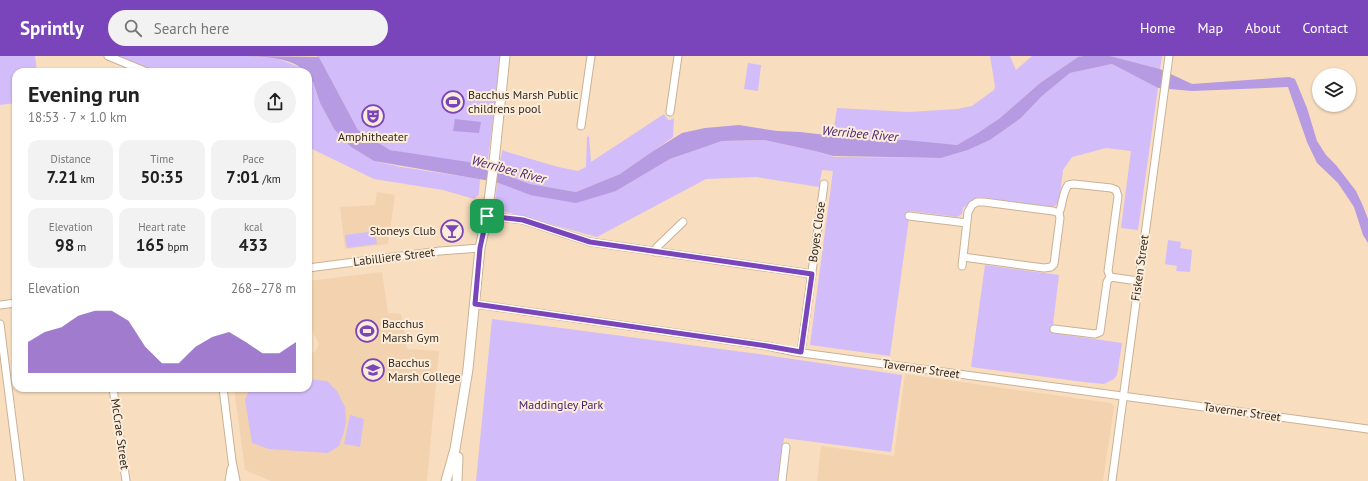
<!DOCTYPE html>
<html lang="en">
<head>
<meta charset="utf-8">
<style>
  :root { --surface:#fff; --page:#f2f2f2; --text:#222; --muted:#767676; --accent:#7a44ba }
  body { margin:0; font-family:"PT Sans",sans-serif; background:var(--page); color:var(--text); height:100vh; display:flex; flex-direction:column; font-size:15px; white-space:nowrap }
  * { box-sizing:border-box; margin:0 }
  p { font-size:13px; color:var(--muted) }
  .icon { flex:none; width:22px; height:22px; fill:none; stroke:currentColor; stroke-width:2; stroke-linecap:round; stroke-linejoin:round }
  .map { position:relative; flex:1; overflow:hidden }
  .side { position:absolute; left:12px; top:12px; width:300px; height:324px; display:flex; flex-direction:column; background:var(--surface); border-radius:12px; box-shadow:0 1px 3px #0004 }
  .side>* { flex:none }
  .buttons { position:absolute; left:1312px; top:12px; display:grid; gap:8px }
  .buttons a { display:grid; place-items:center; width:44px; height:44px; border-radius:50%; background:var(--surface); box-shadow:0 1px 3px #0004; font-size:20px }
  .pin { position:absolute; display:grid; place-items:center; width:34px; height:34px; color:#fff; margin:-17px; border-radius:8px; box-shadow:0 2px 6px #0006 }
  .round { display:grid; place-items:center; flex:none; width:42px; height:42px; border-radius:21px; background:var(--page) }
  .summary { display:flex; align-items:center; justify-content:space-between; height:68px; padding:0 16px }
  h1 { font-size:22px; font-weight:600; line-height:30px }
  .metrics { display:grid; grid-template-columns:repeat(3,1fr); gap:6px; height:68px; padding:4px 16px }
  .metrics div { display:grid; align-content:center; border-radius:10px; background:var(--page); text-align:center }
  .metrics b { font-size:17px; font-weight:600 }
  .metrics small { font-size:11px; font-weight:400 }
  .metrics p { font-size:11px }
  .chart { height:112px; padding:8px 16px }
  .chart p { display:flex; justify-content:space-between }
  .chart svg { width:100%; height:72px; margin-top:4px; fill:var(--accent); opacity:.7 }
  header { display:flex; align-items:center; gap:24px; box-sizing:border-box; height:56px; padding:0 20px; background:var(--accent); color:#fff }
  header strong { font-size:19px }
  nav { display:flex; gap:22px; margin-inline-start:auto; font-size:14px }
  .search { width:280px; height:36px; background:var(--page); display:flex; align-items:center; gap:10px; box-sizing:border-box; padding:0 14px; border-radius:22px; color:var(--muted); font-size:15px }
  .map>svg:first-child { display:block }
  .built { fill:#f3d3af }
  .green { fill:#d2bcf9 }
  .water { fill:#b69be2 }
  .lines { fill:none; stroke-linecap:round; stroke-linejoin:round }
  .minor-casing { stroke:#cbb195; stroke-width:9 }
  .major-casing { stroke:#cbb195; stroke-width:11 }
  .minor { stroke:#fff; stroke-width:7 }
  .major { stroke:#fff; stroke-width:9 }
  .route-casing { stroke:#fff; stroke-width:8 }
  .route { stroke:#7a44ba; stroke-width:5 }
  .labels { text-anchor:middle; stroke-width:4; stroke-linejoin:round; paint-order:stroke }
  .poi-label { font-size:12px; fill:#352b20; stroke:#fcecda; text-anchor:start }
  .street-label { font-size:12px; fill:#352b20; stroke:#fcecda }
  .park-label { font-size:12px; fill:#421a6c; stroke:#fcecda }
  .water-label { font-size:13px; font-style:italic; fill:#451e70; stroke:#fcecda }
</style>
</head>
<body>
<header>
<strong>Sprintly</strong>
<div class="search"><svg class="icon" aria-label="search" viewBox="0 0 24 24"><circle cx="10" cy="10" r="6"/><path d="M15 15l6 6"/></svg>Search here</div>
<nav><a>Home</a><a>Map</a><a>About</a><a>Contact</a></nav>
</header>
<div class="map">
<svg width="1368" height="425" viewBox="0 0 1368 425">
  <rect width="100%" height="100%" fill="#f8ddbf"/>
  <!-- built -->
  <path class="built" d="M377 136 395 139 388 188 345 193 340 151 375 149Z
    M382 216 388 257 401 258 407 293 439 295 427 425H271L245 414 234 332H308V295L313 297 316 294 319 288 313 277 308 248V225Z
    M905 318 1111 347 1114 351 1103 425H817L821 390 894 400Z"/>
  <!-- green -->
  <path class="green" d="M0 0H35L37 16H16V47L0 49Z
    M118 0H248L276 2 302 12 305 16H153Z
    M316 0H501L487 111 390 94 358 74 319 1Z
    M990 0H1010L1016 14 1032 0H1083L1078 1 1040 27 1000 62 978 78 957 89 832 85 837 52 909 56 957 53 972 50 994 34 995 30Z
    M1110 0H1162L1160 13Z
    M748 7 761 9 758 35 744 33Z
    M1112 8 1158 32 1138 174 1121 172 1131 95 1106 92 1072 101 1063 114 1059 147 1053 151 978 141 963 152 962 158 957 161 910 155 890 300 810 289 833 115 822 114 819 131 756 121 706 123 597 181 503 155 495 150 497 126 530 139 616 135 670 103 722 85 764 84 815 95 835 101 941 102 968 94 990 84 1021 62 1042 40 1070 17Z
    M308 20 313 26 320 47 334 73 351 91 374 105 401 111 480 123 479 138 474 143 443 134 374 123 308 91Z
    M664 58 668 64H670L674 62 673 81 620 118 576 136 530 128 497 116 503 93 504 95 558 111 578 115 586 111 587 81 589 80 591 106Z
    M375 175 377 188 347 192 345 179Z
    M1168 184 1181 186 1180 192 1192 194 1190 216 1176 215 1177 210 1165 208Z
    M985 209 1059 219 1052 277 1122 287 1117 319 1114 323 1104 328 1084 326 971 311Z
    M492 263 765 299 902 319 891 396 784 382 778 425H476Z
    M308 323 327 325 337 335 345 351 346 365 344 376 339 390 328 397 269 393 252 387 245 344 250 332H308Z
    M350 359 364 363 360 391 344 388Z"/>
  <!-- water -->
  <path class="water" d="M248 0 319 1 358 74 390 94 481 108 497 116 530 128 576 136 620 118 653 95 682 77 705 72 739 69 777 75 800 76 870 84H905L957 89 978 77 1000 62 1040 27 1078 1 1083 0H1110L1160 13 1192 28 1289 21 1295 23 1307 52 1317 85 1326 99 1336 109 1356 135 1363 150 1368 163V187L1363 179 1354 151 1338 127 1317 107 1307 86 1288 31 1192 35 1158 32 1112 8 1070 17 1042 40 1021 62 990 84 968 94 941 102 833 100 815 95 764 84 722 85 670 103 616 135 576 147 530 139 496 126 374 105 351 91 334 73 320 47 313 26 308 20V16H305C294 2 265 1 248 0Z
    M455 63 481 66 479 77 453 75Z"/>
  <g class="lines">
    <!-- minor casing -->
    <g class="minor-casing">
      <path id="minor" d="M108 0 147 16
        M670 56 678 0
        M581 70 591 0
        M1059 157 1053 155 984 146H977L972 149 968 156 963 201 1044 212 1051 211 1054 208 1060 162 1059 157C1063 148 1062 138 1068 129L1074 128 1111 132 1116 134 1118 140 1108 215 1110 221 1138 225
        M487 160 523 164 590 186 812 218
        M909 160 967 167
        M655 196 657 191 683 166
        M962 210 963 201
        M308 212 440 195 480 192
        M475 248 767 290 795 296 1368 373
        M0 249 16 247
        M0 268 20 425
        M1054 273 1095 278 1100 276 1107 226 1110 221
        M801 296 824 128
        M113 332 126 425
        M223 332 232 405 236 425
        M229 425 231 413
        M782 425 786 391
        M1112 425 1169 0"/>
    </g>
    <!-- major casing -->
    <g class="major-casing">
      <path id="major" d="M446 425 455 393 468 313 480 192 487 160 494 106 505 0
        M457 425 458 401"/>
    </g>
    <!-- minor -->
    <use href="#minor" class="minor"/>
    <!-- major -->
    <use href="#major" class="major"/>
  </g>
  <g class="lines">
    <!-- route casing -->
    <g class="route-casing">
      <path id="route" d="M487 160 523 164 590 186 812 218 801 296 767 290 475 248 480 192Z"/>
    </g>
    <!-- route -->
    <use href="#route" class="route"/>
  </g>
  <!-- icons -->
  <defs>
    <g id="stadium-ring" transform="scale(1.15)"><circle r="9.5" fill="#fcecda" stroke="#7a44ba" stroke-width="1.5"/><path d="M0-5a6.5 5 0 1 0 0 10a6.5 5 0 1 0 0-10ZM-3.5-1.8h7v3.6h-7Z" fill="#7a44ba"/></g>
    <g id="theatre-ring" transform="scale(1.15)"><circle r="9.5" fill="#fcecda" stroke="#7a44ba" stroke-width="1.5"/><path d="M-5-5.5Q0-4 5-5.5V0Q5 5 0 6Q-5 5-5 0ZM-3.3-2.5H-1v1.5H-3.3ZM1-2.5H3.3v1.5H1ZM-2.8 1Q0 5.5 2.8 1Z" fill="#7a44ba"/></g>
    <g id="bar-ring" transform="scale(1.15)"><circle r="9.5" fill="#fcecda" stroke="#7a44ba" stroke-width="1.5"/><path d="M-6-5H6L.8 .8V4.5H3.5V6h-7V4.5H-.8V.8Z" fill="#7a44ba"/></g>
    <g id="school-ring" transform="scale(1.15)"><circle r="9.5" fill="#fcecda" stroke="#7a44ba" stroke-width="1.5"/><path d="M0-5L7-2L0 1L-7-2ZM-4 1L0 2.5L4 1V4Q0 6-4 4Z" fill="#7a44ba"/></g>
  </defs>
  <g fill-rule="evenodd">
    <use href="#stadium-ring" x="453" y="46"/>
    <use href="#theatre-ring" x="373" y="60"/>
    <use href="#bar-ring" x="452" y="175"/>
    <use href="#stadium-ring" x="367" y="275"/>
    <use href="#school-ring" x="373" y="314"/>
  </g>
  <g class="labels">
    <!-- poi labels -->
    <g class="poi-label">
      <text x="468" y="43">Bacchus Marsh Public<tspan x="468" dy="14">childrens pool</tspan></text>
      <text x="373" y="85" text-anchor="middle">Amphitheater</text>
      <text x="436" y="179" text-anchor="end">Stoneys Club</text>
      <text x="382" y="272">Bacchus<tspan x="382" dy="14">Marsh Gym</tspan></text>
      <text x="388" y="311">Bacchus<tspan x="388" dy="14">Marsh College</tspan></text>
    </g>
    <!-- street labels -->
    <g class="street-label">
      <text transform="translate(817 176) rotate(-82)" y="4">Boyes Close</text>
      <text transform="translate(394 201) rotate(-7)" y="4">Labilliere Street</text>
      <text transform="translate(1140 212) rotate(-82)" y="4">Fisken Street</text>
      <text transform="translate(921 313) rotate(8)" y="4">Taverner Street</text>
      <text transform="translate(1242 356) rotate(8)" y="4">Taverner Street</text>
      <text transform="translate(120 378) rotate(82)" y="4">McCrae Street</text>
    </g>
    <!-- park labels -->
    <g class="park-label">
      <text x="561" y="353">Maddingley Park</text>
    </g>
    <!-- water labels -->
    <g class="water-label">
      <text transform="translate(860 77) rotate(5)" y="5">Werribee River</text>
      <text transform="translate(509 113) rotate(15)" y="5">Werribee River</text>
    </g>
  </g>
</svg>
<div class="buttons">
<a><svg class="icon" aria-label="layers" viewBox="0 0 24 24"><path d="M12 4l9 5-9 5-9-5zM3 14l9 5 9-5"/></svg></a>
</div>
<div class="pin" style="left:487px;top:160px;background:#1e9e55"><svg class="icon" aria-label="arrive" viewBox="0 0 24 24"><path d="M6 21V4h12l-3 4 3 4H6"/></svg></div>
<section class="side">
<div class="summary"><div><h1>Evening run</h1><p>18:53 · 7 × 1.0 km</p></div><a class="round"><svg class="icon" aria-label="share" viewBox="0 0 24 24"><path d="M12 15V3M7 8l5-5 5 5M5 13v7h14v-7"/></svg></a></div>
<div class="metrics">
<div><p>Distance</p><b>7.21<small> km</small></b></div>
<div><p>Time</p><b>50:35</b></div>
<div><p>Pace</p><b>7:01<small> /km</small></b></div>
</div>
<div class="metrics">
<div><p>Elevation</p><b>98<small> m</small></b></div>
<div><p>Heart rate</p><b>165<small> bpm</small></b></div>
<div><p>kcal</p><b>433</b></div>
</div>
<div class="chart"><p><span>Elevation</span>268–278 m</p>
<svg viewBox="0 0 160 44" preserveAspectRatio="none"><path d="M0 44V25L10 19L20 16L30 9L40 6L50 6L60 12L70 28L80 38L90 38L100 28L110 22L120 19L130 25L140 32L150 32L160 25V44z"/></svg>
</div>
</section>
</div>
</body>
</html>
